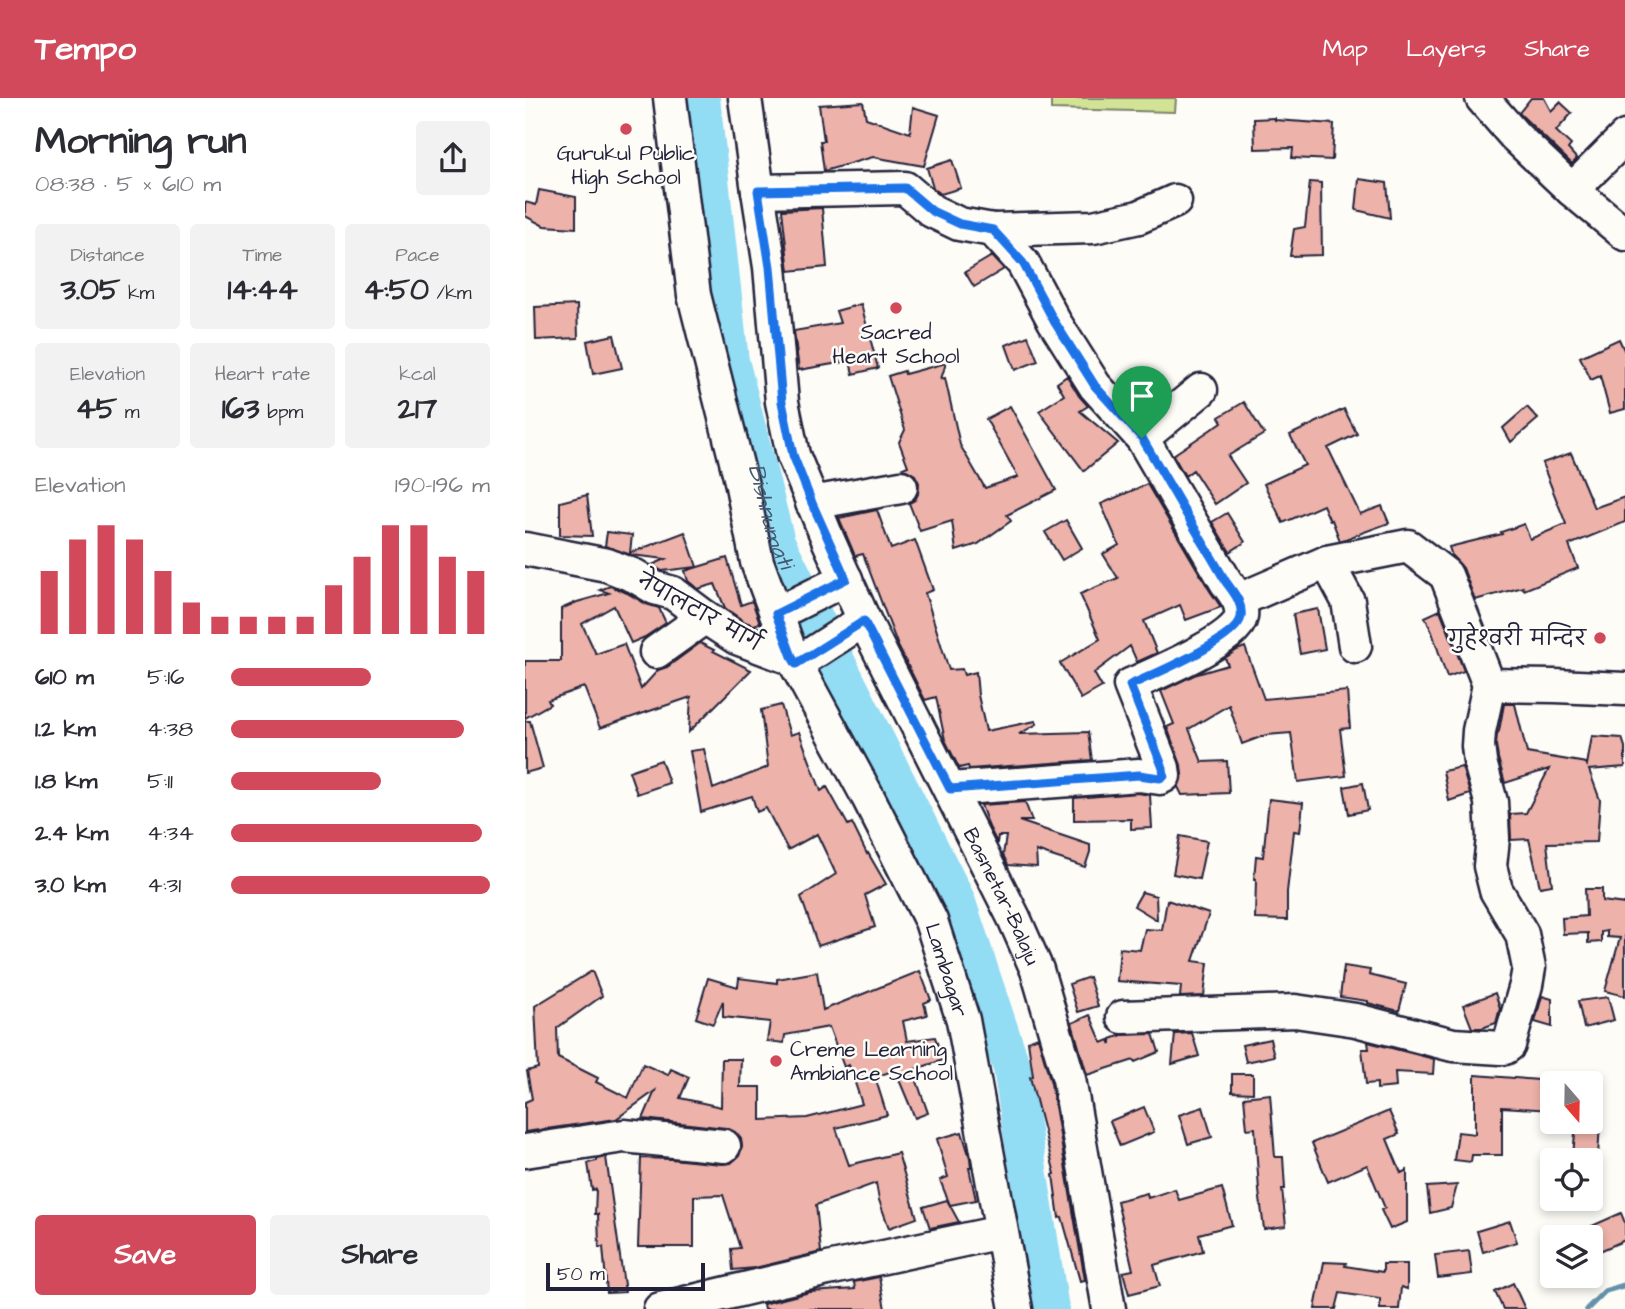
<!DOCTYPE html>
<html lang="en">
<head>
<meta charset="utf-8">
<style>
  :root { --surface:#fff; --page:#f2f2f3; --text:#2b2b33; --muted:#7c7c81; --accent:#d1495b }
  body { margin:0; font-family:"Architects Daughter","Playpen Sans Deva",sans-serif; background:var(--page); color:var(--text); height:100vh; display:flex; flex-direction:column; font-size:26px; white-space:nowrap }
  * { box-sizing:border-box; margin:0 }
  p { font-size:23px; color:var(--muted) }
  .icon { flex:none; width:38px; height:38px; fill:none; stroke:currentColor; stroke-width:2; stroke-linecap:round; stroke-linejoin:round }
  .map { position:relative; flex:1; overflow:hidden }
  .drawer { display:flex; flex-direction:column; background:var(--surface); width:525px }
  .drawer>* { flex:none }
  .needle { width:46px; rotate:160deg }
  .buttons { position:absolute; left:1015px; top:973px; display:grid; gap:14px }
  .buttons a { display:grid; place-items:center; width:63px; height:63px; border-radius:7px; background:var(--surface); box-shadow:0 4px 10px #0003; font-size:35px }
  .scale { position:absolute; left:21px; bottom:18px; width:159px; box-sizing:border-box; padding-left:7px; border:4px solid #22223b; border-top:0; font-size:19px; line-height:24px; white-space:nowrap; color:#22223b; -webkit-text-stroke:5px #fdfcf7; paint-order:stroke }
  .pin { position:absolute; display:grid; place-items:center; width:60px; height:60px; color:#fff; margin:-72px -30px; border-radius:50% 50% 50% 0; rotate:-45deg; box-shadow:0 0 7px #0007 }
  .pin .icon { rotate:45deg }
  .round { display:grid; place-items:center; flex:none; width:74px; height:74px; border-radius:7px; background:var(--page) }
  .headline { display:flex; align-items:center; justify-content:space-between; height:119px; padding:0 35px }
  h1 { font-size:38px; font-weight:700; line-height:52px }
  .metrics { display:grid; grid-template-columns:repeat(3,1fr); gap:10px; height:119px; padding:7px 35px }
  .metrics div { display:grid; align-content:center; border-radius:7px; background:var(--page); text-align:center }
  .metrics b { font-size:30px; font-weight:700 }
  .metrics small { font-size:19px; font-weight:400 }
  .metrics p { font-size:19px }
  .chart { height:196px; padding:14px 35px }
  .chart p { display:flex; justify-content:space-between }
  .chart svg { width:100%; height:126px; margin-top:7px; stroke:var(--accent); stroke-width:6 }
  .action { display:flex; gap:14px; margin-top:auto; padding:14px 35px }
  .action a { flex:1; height:80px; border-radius:7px; background:var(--accent); color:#fff; font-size:28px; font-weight:700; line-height:80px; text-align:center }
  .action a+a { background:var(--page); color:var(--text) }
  ul { padding:0 35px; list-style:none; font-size:23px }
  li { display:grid; grid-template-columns:112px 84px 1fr; align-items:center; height:52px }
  li i { height:18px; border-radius:9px; background:var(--accent) }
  header { display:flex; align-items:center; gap:42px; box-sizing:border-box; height:98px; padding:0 35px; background:var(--accent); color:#fff }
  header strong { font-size:33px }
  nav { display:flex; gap:38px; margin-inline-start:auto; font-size:24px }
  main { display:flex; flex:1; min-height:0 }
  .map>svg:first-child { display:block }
  .pitch { fill:#d3e396; stroke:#7a8268; stroke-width:2 }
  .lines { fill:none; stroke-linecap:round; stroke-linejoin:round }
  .stream { stroke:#6592aa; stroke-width:6 }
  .river { stroke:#92dcf4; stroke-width:38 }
  .building { fill:#edb2a9; stroke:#22223b; stroke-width:2 }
  .minor-casing { stroke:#22223b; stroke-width:37 }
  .minor { stroke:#fdfcf7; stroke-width:32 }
  .route-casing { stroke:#fff; stroke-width:14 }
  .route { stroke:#1a73e8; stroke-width:9 }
  .poi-dot { fill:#d1495b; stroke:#fdfcf7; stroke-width:2.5 }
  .labels { text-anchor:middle; stroke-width:5; stroke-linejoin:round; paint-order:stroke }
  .poi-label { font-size:21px; fill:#22223b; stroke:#fdfcf7 }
  .street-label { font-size:21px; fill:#22223b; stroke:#fdfcf7 }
  .water-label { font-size:23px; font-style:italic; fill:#445a72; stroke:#fdfcf7 }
</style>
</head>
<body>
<header>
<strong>Tempo</strong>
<nav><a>Map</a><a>Layers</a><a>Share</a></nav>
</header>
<main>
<section class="drawer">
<div class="headline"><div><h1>Morning run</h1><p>08:38 · 5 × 610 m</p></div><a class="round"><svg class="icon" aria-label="share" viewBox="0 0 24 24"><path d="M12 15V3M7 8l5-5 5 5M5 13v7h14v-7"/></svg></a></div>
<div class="metrics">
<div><p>Distance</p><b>3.05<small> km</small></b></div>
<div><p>Time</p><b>14:44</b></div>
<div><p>Pace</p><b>4:50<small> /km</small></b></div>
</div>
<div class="metrics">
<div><p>Elevation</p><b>45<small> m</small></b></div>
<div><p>Heart rate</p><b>163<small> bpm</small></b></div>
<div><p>kcal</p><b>217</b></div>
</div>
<div class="chart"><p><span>Elevation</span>190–196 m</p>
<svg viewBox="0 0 160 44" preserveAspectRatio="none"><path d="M5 44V22M15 44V11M25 44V6M35 44V11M45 44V22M55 44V33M65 44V38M75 44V38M85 44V38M95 44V38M105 44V27M115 44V17M125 44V6M135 44V6M145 44V17M155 44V22"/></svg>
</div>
<ul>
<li><b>610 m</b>5:16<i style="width:54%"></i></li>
<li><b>1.2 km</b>4:38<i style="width:90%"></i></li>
<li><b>1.8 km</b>5:11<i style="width:58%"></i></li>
<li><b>2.4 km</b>4:34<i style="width:97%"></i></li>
<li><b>3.0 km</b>4:31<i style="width:100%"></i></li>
</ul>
<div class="action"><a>Save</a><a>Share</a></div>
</section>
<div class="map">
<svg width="1100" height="1211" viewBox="0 0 1100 1211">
  <rect width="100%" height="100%" fill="#fdfcf7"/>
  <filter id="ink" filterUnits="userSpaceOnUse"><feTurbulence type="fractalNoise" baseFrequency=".0143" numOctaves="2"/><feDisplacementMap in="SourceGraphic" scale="14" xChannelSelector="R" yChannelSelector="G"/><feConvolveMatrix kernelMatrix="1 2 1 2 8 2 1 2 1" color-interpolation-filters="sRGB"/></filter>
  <g filter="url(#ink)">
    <!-- pitch -->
    <path class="pitch" d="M526 0H651L650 14 526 11Z"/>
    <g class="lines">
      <!-- stream -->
      <path class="stream" d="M1062 1211 1080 1193 1100 1187"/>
      <!-- river -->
      <path class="river" id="s1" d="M176 0 205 263 251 444 431 802 487 970 525 1211"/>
    </g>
    <!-- building -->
    <path class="building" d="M1006 0H1019L1026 13 1035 4 1047 15 1031 33 1046 47 1043 51 1052 61 1047 66 994 15Z
      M338 4 341 20 385 35 388 9 414 17 399 68 348 59 299 73 295 43H299L294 7Z
      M750 20V22L809 26 807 62 767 60 768 50 730 51 729 21Z
      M427 62 436 90 416 96 408 90 402 70Z
      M834 81 862 85 865 120 831 112Z
      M785 84 796 85 797 157 765 158 769 131 780 129Z
      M14 92 51 99V130L19 128 0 118V104L11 107Z
      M297 110 302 169 264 173 257 112Z
      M467 158 479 171 449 189 440 174Z
      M336 206 353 270 328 276 325 263 274 272 269 233 315 225 311 213Z
      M52 207 53 240 11 242 10 209Z
      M89 237 97 270 68 276 62 243Z
      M503 238 513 263 490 272 481 247Z
      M1094 241 1100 254V311L1085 315 1075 278 1066 282 1055 259Z
      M421 265 416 281 420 280 435 347 460 390 493 379 461 321 485 308 531 392 482 417 486 423 453 446 431 453 427 423 395 433 384 405 390 402 393 396 394 385 390 377 378 370 383 368 374 344 380 332 363 278 379 273 380 276Z
      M542 278 554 298 563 308 555 313 593 345 559 373 514 313 539 297 532 285Z
      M719 304 739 336 703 358 721 385 690 406 668 372 660 378 648 357 697 324 694 319Z
      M1002 309 1013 321 986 344 978 330Z
      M819 311 832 336 803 350 835 416 857 408 864 425 815 443 807 422 805 423 798 407 758 425 739 386 780 367 765 337Z
      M1046 355 1069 410 1100 399V424L1044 447 1053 470 999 492 998 489 950 502 938 470 927 458 924 449 977 436 976 434 999 426 1005 441 1041 426 1017 365Z
      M622 386 685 493 696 509 661 522 655 507 619 523 632 555 612 564 605 548 569 575 577 589 556 601 535 565 575 541 555 496 593 480 578 456 594 447 576 406Z
      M62 397 67 438 35 437V404Z
      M352 412 366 451 390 442 408 492 400 495 424 572 437 571 439 577 451 574 453 597 461 633 511 623 512 626 494 636 563 634 567 662 444 671 443 668 434 670 420 642 411 599 400 602 373 548 338 456 330 458 314 420Z
      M702 415 720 444 705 454 687 424Z
      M541 422 557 450 537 462 520 434Z
      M82 434 107 437 105 455 160 434 172 469 137 473 127 467 141 461 106 457 80 448Z
      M202 460 216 507 227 503 235 525 229 527 220 524 200 510 190 486 173 491 163 483 160 473Z
      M85 488 102 495 121 506 134 510 141 525 120 539 106 545 89 508 57 526 71 556 99 546 116 591 133 572 142 569 175 545 189 552 188 553 226 572 164 634 166 599 75 630 59 589 23 602 25 606 0 620V563H36V511L52 504 84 495 75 492Z
      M793 511 800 551 775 556 768 516Z
      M915 512 939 573 922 579 907 534 900 519Z
      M720 549 739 601 822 593 825 630 815 631 821 678 773 684 766 635 741 637 717 646 704 607 664 631 677 664 702 663 704 695 657 697 653 689 657 677 656 667 642 629 649 626 636 593 669 577 703 567 700 560 712 552Z
      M979 606H990L1002 655 1061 665 1062 667 1067 638 1097 640 1100 649V669L1064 672 1075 702 1072 744 1022 745 1027 787 1015 789 1004 741 986 742 985 716 1001 715 1024 671 980 685 973 660 971 647 972 636 974 633Z
      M256 607 265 637 274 634 296 693 302 689 323 727 327 725 342 756 343 755 361 786 340 797 350 829 293 848 276 799 311 776 292 736 263 752 241 710 232 714 227 698 176 714 165 653 179 651 188 691 243 669 236 612Z
      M0 623H5L18 670 0 675Z
      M136 662 144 685 112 696 104 673Z
      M937 669 945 696 924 703 918 673Z
      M838 685 843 712 824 716 819 689Z
      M613 695 625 697 627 730 606 731V721L549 722V700Z
      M744 701 778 705 775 734 769 733 762 794V822L730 821 731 781H729L731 758 738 759Z
      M500 704 507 723H494L565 747V754L560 769 511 753 512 769 483 767 478 757 481 738H473L472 745 464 729 456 707Z
      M655 738 682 743 674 781 648 776Z
      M1060 791H1077V803L1100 806V898L1080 893 1095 840 1082 839V833L1076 834V844L1063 845V835L1038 836 1037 820 1061 818Z
      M617 794 631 798 632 822 609 808Z
      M642 802 684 816 668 863 683 865 679 898 655 899 656 888 592 883 595 850 615 852 620 831 637 832Z
      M819 868 845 872 844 877 881 886 874 913 843 905V903L815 899Z
      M67 873 77 898 32 930 33 960 73 980 71 984 103 1000 118 966 143 977 146 971 164 979 155 1000 196 1009 197 961H216L215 989H236V1022L282 1020 337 1006 324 967 319 969 304 929 260 937 259 945 242 943 245 924 198 919V903L188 926 171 920 183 880 213 889 214 880 252 885V881L292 874 298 912 395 873 406 902 399 905 402 917 378 923 382 943 410 939 418 962 388 972 403 1015 390 1020 370 972 350 979 362 1017 311 1030 324 1067 373 1055 392 1120 364 1130 354 1102 351 1085 291 1107 296 1154 230 1170 208 1172 206 1151 215 1150 198 1097 169 1098V1149H113L116 1060 146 1061 197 1066 206 1065 214 1058 217 1049 216 1041 210 1034 201 1030 118 1021 130 993 91 1021 0 1034V1004L7 1001 2 973 13 970 10 908Z
      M564 879 573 908 553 914 544 886Z
      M970 895 975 910 971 925 957 930H947L938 907Z
      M1017 898 1027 901V929L1010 924Z
      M1083 899 1089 922 1059 930 1053 903Z
      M565 917 577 945 584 942 586 947V941L597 937 628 936 634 954 610 964 609 962 562 977 547 925Z
      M667 935 674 958 647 966 650 936Z
      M513 939 526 985 560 1182 555 1183 537 1119 534 1120 528 1077 530 1076 505 979 508 978 503 943Z
      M745 941 749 958 721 964 717 947Z
      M843 944 909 961 908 976 870 974 871 989 852 991V985L841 986 837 951H844Z
      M707 976H728V995L707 994Z
      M950 977 1027 983V1012L977 1009V1057H947L946 1064 929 1062 933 1034 950 1036Z
      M745 996 750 1059H758L760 1091H757L761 1128 739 1131 734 1093 730 1030 722 1031 719 999Z
      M619 1009 629 1034 595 1048 585 1023Z
      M678 1009 687 1039 663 1046 654 1017Z
      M864 1013 874 1036 862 1041 876 1075 882 1072V1124L865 1131 856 1112 860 1110 842 1067 803 1084 787 1045Z
      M1051 1024H1075L1073 1059 1048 1058Z
      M437 1034 445 1060 446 1070H444L451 1102 425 1107 415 1082 423 1079 412 1041Z
      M81 1059 100 1194 82 1195 78 1149H74L73 1116H70L71 1091 67 1092 63 1065 72 1063V1061Z
      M932 1087 926 1110 905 1115 902 1089Z
      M697 1090 707 1127 674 1136 678 1153 629 1167 635 1188 604 1196 598 1174 608 1172 592 1103 622 1095 623 1100 650 1091 654 1102Z
      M422 1102 434 1124 405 1130 398 1109Z
      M1096 1115 1100 1125V1142L1068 1156 1066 1150V1139H1061L1058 1132Z
      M985 1123 992 1144 958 1154 952 1133Z
      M944 1153 947 1176 913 1180 910 1157Z
      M799 1164 821 1165 820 1168 858 1174V1166H882V1191L876 1189 874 1211H855V1201L815 1195 811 1211H790Z
      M354 1179 360 1211H239L238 1206 285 1194 330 1191 329 1184Z
      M988 1185 1000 1211H978L970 1194Z"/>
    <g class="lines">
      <!-- minor casing -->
      <g class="minor-casing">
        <g id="minor">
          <path id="s2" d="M145 0 169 197 216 383 232 464 268 561 343 699 406 823 438 922 491 1211"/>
          <path id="s3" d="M220 0 233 93 245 169 257 304 268 357 304 444 339 522 489 820 512 872 544 981 584 1211"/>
          <path d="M957 0 990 38 1047 92 1100 136"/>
          <path d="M1047 92 1100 39"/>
          <path d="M233 93 380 90 407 113 434 126 468 132 498 165 529 223 570 288 617 340 701 484C709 495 718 505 716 519 712 542 627 577 605 587L638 670 639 678 635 680 614 677 425 691"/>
          <path d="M468 132 568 129 614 119 650 103"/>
          <path d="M617 340 676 292"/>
          <path d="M287 405 376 389"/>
          <path d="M0 451 82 467 110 478 130 490 148 495 180 519 212 540 268 561"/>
          <path d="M802 464 823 503 830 548"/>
          <path d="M714 502 802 464 883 448 921 477 964 587 1030 588 1100 591"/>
          <path d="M251 516 321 481"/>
          <path d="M131 554 180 519"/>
          <path d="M271 566 339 522"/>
          <path d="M598 919 770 913 831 922 928 947 976 950H980L984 947 1001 887 1004 870 997 836 971 792 965 768 968 740 966 704 955 664 953 648 954 633 964 587"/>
          <path d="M0 1053 99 1038 199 1048"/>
          <path d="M135 1211 303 1171 476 1134"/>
        </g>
      </g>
      <!-- minor -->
      <use href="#minor" class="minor"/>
    </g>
  </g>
  <g class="lines" filter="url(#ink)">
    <!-- route casing -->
    <g class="route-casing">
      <path id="route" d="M380 90 407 113 435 126 468 132 498 165 529 223 570 288 617 340 701 484C709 495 718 505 716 519 712 542 627 577 605 587L638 670 639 678 635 680 614 677 425 691 339 523 271 566 268 561 251 516 321 481 287 405 268 357 257 304 245 169 233 93Z"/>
    </g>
    <!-- route -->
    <use href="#route" class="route"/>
  </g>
  <!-- markers -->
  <g class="poi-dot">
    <circle cx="101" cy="31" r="7"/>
    <circle cx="371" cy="210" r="7"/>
    <circle cx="1075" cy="540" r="7"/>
    <circle cx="251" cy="963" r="7"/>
  </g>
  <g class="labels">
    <!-- poi labels -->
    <g class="poi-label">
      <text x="101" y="62">Gurukul Public<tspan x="101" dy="24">High School</tspan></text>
      <text x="371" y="241">Sacred<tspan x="371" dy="24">Heart School</tspan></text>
      <text x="1061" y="547" text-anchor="end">गुहेश्वरी मन्दिर</text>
      <text x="265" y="958" text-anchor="start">Creme Learning<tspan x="265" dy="24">Ambiance School</tspan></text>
    </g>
    <!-- street labels -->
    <g class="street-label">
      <text transform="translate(175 514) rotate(29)" y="7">नेपालटार मार्ग</text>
      <text dy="7" stroke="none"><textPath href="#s3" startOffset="849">Basnetar-Balaju</textPath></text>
      <text dy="7" stroke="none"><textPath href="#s2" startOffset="924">Lambagar</textPath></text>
    </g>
    <!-- water labels -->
    <g class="water-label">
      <text dy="8" stroke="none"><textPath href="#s1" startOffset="425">Bishnumati</textPath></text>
    </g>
  </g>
</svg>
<div class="buttons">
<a><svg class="needle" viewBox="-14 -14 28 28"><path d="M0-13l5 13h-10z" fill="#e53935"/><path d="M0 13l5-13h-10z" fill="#7c7c81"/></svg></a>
<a><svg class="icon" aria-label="locate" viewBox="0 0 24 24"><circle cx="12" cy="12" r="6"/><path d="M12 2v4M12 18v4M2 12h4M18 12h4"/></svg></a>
<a><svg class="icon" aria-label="layers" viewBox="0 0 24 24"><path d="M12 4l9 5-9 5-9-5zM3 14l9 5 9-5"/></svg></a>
</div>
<div class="scale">50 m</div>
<div class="pin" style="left:617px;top:340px;background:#1e9e55"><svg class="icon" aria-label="arrive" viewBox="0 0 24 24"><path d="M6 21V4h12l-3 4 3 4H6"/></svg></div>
</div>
</main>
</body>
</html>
